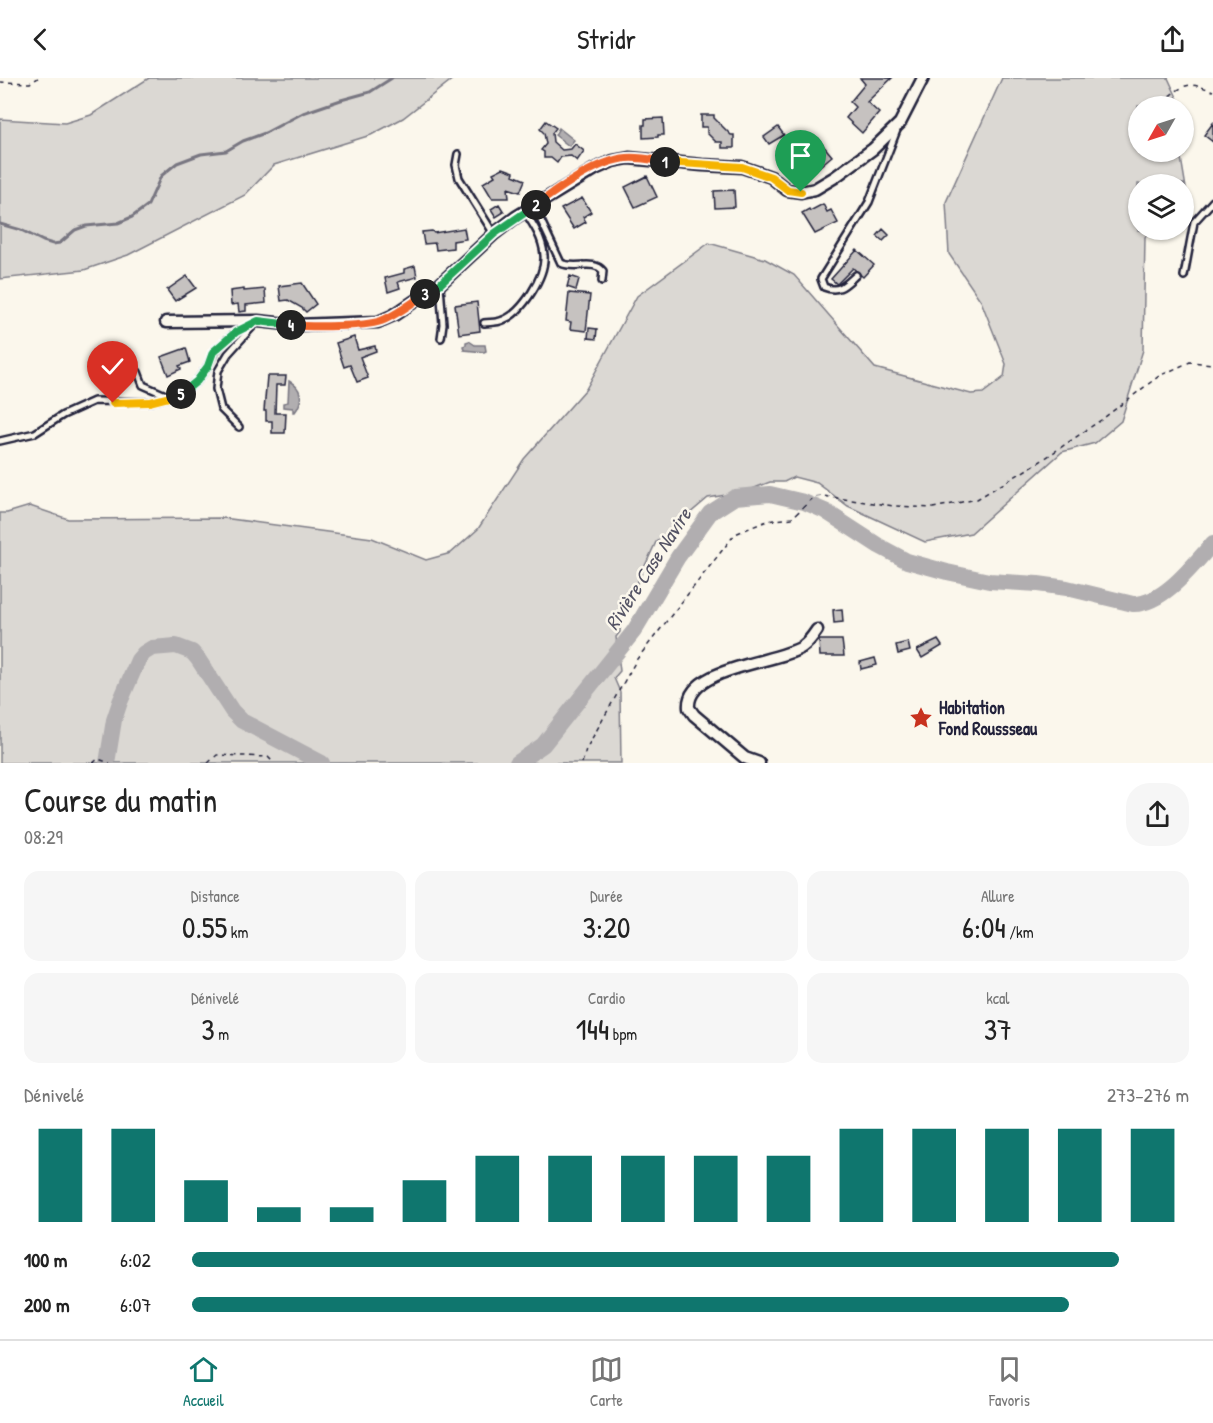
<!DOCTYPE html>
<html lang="fr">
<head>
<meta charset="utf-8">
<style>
  :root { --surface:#fff; --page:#f6f6f6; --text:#222; --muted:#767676; --line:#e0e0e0; --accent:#0f766e }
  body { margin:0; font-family:"Patrick Hand",sans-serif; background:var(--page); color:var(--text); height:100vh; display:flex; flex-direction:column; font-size:22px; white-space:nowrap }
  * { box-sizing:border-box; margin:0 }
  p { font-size:20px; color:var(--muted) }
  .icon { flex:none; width:33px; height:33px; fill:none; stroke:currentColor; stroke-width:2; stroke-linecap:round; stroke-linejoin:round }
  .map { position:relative; height:685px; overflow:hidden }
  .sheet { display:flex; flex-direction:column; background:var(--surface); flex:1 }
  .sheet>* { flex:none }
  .needle { width:39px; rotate:231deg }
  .tools { position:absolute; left:1128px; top:18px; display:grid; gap:12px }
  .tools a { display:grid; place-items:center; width:66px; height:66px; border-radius:50%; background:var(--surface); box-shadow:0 2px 4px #0004; font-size:30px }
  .pin { position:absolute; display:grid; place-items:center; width:51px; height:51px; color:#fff; margin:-62px -26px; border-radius:50% 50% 50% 0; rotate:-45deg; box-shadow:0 0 6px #0007 }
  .pin .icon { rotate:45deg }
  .km { position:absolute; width:30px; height:30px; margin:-15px; border-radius:50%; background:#222; color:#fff; font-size:16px; line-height:30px; text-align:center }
  .round { display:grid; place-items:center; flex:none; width:63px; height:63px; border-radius:24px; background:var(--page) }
  .headline { display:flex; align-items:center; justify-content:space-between; height:102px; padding:0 24px }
  h1 { font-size:33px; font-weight:600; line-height:45px }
  .figures { display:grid; grid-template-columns:repeat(3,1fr); gap:9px; height:102px; padding:6px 24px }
  .figures div { display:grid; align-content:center; border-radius:15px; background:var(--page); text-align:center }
  .figures b { font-size:30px; font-weight:600 }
  .figures small { font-size:16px; font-weight:400 }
  .figures p { font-size:16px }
  .chart { height:168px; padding:12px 24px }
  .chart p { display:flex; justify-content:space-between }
  .chart svg { width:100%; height:108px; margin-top:6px; stroke:var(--accent); stroke-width:6 }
  ul { padding:0 24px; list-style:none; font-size:20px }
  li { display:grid; grid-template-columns:96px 72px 1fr; align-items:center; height:45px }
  li i { height:15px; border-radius:8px; background:var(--accent) }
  header { display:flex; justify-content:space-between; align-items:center; height:78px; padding:0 24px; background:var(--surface); font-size:27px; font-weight:600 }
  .menu { display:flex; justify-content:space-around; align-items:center; height:84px; border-top:2px solid var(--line); background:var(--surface); font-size:16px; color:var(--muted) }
  .menu a { display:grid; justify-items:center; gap:3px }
  .menu .current { color:var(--accent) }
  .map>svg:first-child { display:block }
  .green { fill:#dbd8d3; stroke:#7e7d87; stroke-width:1.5 }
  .water { fill:#b1aeb0; stroke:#787681; stroke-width:1.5 }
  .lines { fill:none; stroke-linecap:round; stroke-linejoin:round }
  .stream { stroke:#787681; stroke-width:3 }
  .river { stroke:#b1aeb0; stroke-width:16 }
  .building { fill:#c6c2c0; stroke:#22223b; stroke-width:1.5 }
  .service-casing { stroke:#22223b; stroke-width:10 }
  .minor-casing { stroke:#22223b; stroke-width:15 }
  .path { stroke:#22223b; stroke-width:1.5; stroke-dasharray:4.5 4.5; stroke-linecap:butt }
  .service { stroke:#fbf7ec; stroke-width:5 }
  .minor { stroke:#fbf7ec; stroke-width:10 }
  .split-1-casing { stroke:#fff; stroke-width:12 }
  .split-2-casing { stroke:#fff; stroke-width:12 }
  .split-3-casing { stroke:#fff; stroke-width:12 }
  .split-4-casing { stroke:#fff; stroke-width:12 }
  .split-5-casing { stroke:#fff; stroke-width:12 }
  .split-6-casing { stroke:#fff; stroke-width:12 }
  .split-1 { stroke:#f5b400; stroke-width:8 }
  .split-2 { stroke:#f0652b; stroke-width:8 }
  .split-3 { stroke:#22a559; stroke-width:8 }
  .split-4 { stroke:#f0652b; stroke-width:8 }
  .split-5 { stroke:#22a559; stroke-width:8 }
  .split-6 { stroke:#f5b400; stroke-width:8 }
  .labels { text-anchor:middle; stroke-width:5; stroke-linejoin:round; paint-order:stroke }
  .poi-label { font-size:18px; font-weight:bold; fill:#22223b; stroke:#fbf7ec; text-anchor:start }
  .water-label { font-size:20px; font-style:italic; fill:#545364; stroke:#fbf7ec }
</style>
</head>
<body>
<header><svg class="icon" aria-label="back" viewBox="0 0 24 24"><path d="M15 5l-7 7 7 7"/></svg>Stridr<svg class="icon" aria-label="share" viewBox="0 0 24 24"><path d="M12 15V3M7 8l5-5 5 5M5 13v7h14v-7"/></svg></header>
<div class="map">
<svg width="1213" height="685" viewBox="0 0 1213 685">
  <rect width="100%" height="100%" fill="#fbf7ec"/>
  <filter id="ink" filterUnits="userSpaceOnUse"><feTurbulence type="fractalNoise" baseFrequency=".0167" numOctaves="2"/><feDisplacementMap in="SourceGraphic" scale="12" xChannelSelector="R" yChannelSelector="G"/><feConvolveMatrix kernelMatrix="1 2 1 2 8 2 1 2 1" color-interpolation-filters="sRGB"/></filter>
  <g filter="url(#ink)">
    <!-- green -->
    <path class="green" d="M149 0H454L403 40 371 57 274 87 245 117 128 177 84 192 0 201V41L65 45 91 37Z
      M1002 0H1168L1181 28H1138V74H1180L1187 116 1184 120V106H1138V152H1152L1145 159 1143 272 1121 343 1095 365 1062 374 971 455 925 464 848 428 817 405 794 399 784 404H770L744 414 708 420 656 464 620 542V554L616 559 620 593 614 600 620 614 621 685H0V435H7L30 428 68 441 223 440 372 460 426 482 451 475 478 451 524 381 586 311 637 218 709 165 765 181 794 197 875 290 971 316 983 315 1004 299 1006 286 981 223 949 176 946 124Z"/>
    <!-- water -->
    <path class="water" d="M559 50 574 62 569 68 555 57Z
      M469 263 475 267H485L486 273 484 274 464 272 463 268 466 267V264Z
      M289 303C302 310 304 322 295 334H293V330L283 329V325L288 324Z"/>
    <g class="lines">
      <!-- stream -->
      <path class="stream" d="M0 146 21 152 43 163 53 166 60 165 75 152 86 148 118 145 132 139 148 127 161 98 177 85 201 76 226 73 243 63 265 55 303 35 341 22 370 14 392 0"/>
      <!-- river -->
      <path class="river" d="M107 685 114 642 120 624 138 582 144 575 152 570 176 568 192 574 198 581 232 633 242 643 322 685
        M517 685 543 667 634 553 678 479 710 435 735 419 770 416 804 424 825 433 879 468 907 483 947 494 989 503 1038 506 1067 510 1133 526C1163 527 1194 486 1213 465"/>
    </g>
    <!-- building -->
    <path class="building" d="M860 0H892L867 24 879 35 862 55 846 40 855 29 850 24 865 6Z
      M701 37H714V40L731 57H734V70H722V64H716L707 55V49H701Z
      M663 40 664 57H658V59L643 60V47H645V41Z
      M546 43 556 50 552 55 553 64 562 72 571 71 575 66 584 73 577 83 571 78 561 79 557 85 551 80H544V74L541 72 546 66 544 55 540 51Z
      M1213 45V64L1204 57Z
      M778 49 784 57 769 66 764 59Z
      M817 60 832 78 814 93 799 75Z
      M503 90 514 94 513 97 525 102 520 114 508 110 509 120H492L483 105 495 98 493 95Z
      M647 98 657 119 635 129 625 109Z
      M734 112 735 129 715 130 714 113Z
      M582 120 591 134 583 139 586 144 574 151 561 131Z
      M499 126 504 134 496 139 491 131Z
      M823 126 827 134 831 132 838 145 815 156 802 135 809 131 810 133Z
      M464 150 466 161 453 163V170L436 172 435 165 424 166 422 154 432 153 434 155Z
      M883 151 889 157 883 163 877 158Z
      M857 172 874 187 863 199 853 190 837 206 831 201Z
      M415 188 417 199 398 204 400 210 388 214 385 200 404 195V191Z
      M187 198 196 210 175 223 167 212Z
      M570 198 579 201 576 212 567 209Z
      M302 205 316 226 306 234 302 230 288 222 281 223 279 208Z
      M244 211V213L265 211 266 225 246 227V233L239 234 238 226 231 227 230 213Z
      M569 215 590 217 586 253 570 251 571 244 566 243Z
      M477 224 480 253 459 256 455 227Z
      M589 250 597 251 596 261 588 260Z
      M354 259 358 272 375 268 376 273 360 279 368 300 357 304 350 287 344 289 336 265Z
      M186 270 190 284 179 288 181 291 168 297 161 279Z
      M267 298H286L285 307H276L275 335H286L285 355H272V343H266V333H264Z
      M842 531 843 544 834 545 833 532Z
      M819 562H842L844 578H820Z
      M938 562 942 568 922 580 917 572Z
      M908 564 910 573 898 576 896 567Z
      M875 580 877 587 861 591 860 584Z"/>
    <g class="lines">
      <!-- service casing -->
      <g class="service-casing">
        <path id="service" d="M458 76 456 87 459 100 494 156
          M534 128 561 185C574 192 594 181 603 193L602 203
          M856 197C845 207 839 215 824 209L821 201 869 124 897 52
          M1184 198 1194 144 1213 123
          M440 208 443 246 441 260
          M484 245C490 244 497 245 503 242 522 235 546 198 544 177 543 161 533 146 525 134
          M138 294 143 307 168 318
          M239 349 221 331 216 311 218 293 228 276 255 246
          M0 363 35 355 63 337 94 323 150 324 180 316 197 303 208 288 214 274 236 254 254 245"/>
      </g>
      <!-- minor casing -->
      <g class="minor-casing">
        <path id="minor" d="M166 244 258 243 296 247 378 244 394 237 440 206 494 156 516 139 595 91 613 83 629 80 702 87 742 89 771 99 787 112 801 114 815 111 835 99 873 71 900 45 923 0
          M759 685 745 680 694 637 689 630C685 589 778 585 802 569 808 565 813 558 817 552"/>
      </g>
      <!-- path -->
      <path class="path" d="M0 4 30 5 38 0
        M1162 23C1186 7 1185 2 1213 13
        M93 685 98 681 110 685
        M208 685 217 677 268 679 274 685
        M582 685 586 671 637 581 735 456 767 443 792 440 814 419 823 418 894 428 933 430 977 421 1041 383 1101 342 1159 298 1190 284 1213 286"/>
      <!-- service -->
      <use href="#service" class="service"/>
      <!-- minor -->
      <use href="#minor" class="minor"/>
    </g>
  </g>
  <g class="lines" filter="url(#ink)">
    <!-- split-1 casing -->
    <g class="split-1-casing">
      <path id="split-1" d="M665 84 742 89 771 99 788 112 801 114"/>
    </g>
    <!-- split-2 casing -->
    <g class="split-2-casing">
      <path id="split-2" d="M536 127C560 110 598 82 627 80 639 79 653 82 665 84"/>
    </g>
    <!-- split-3 casing -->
    <g class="split-3-casing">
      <path id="split-3" d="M425 216 440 206 494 156 536 127"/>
    </g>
    <!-- split-4 casing -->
    <g class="split-4-casing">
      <path id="split-4" d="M291 247C311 249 363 249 381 243 397 237 411 226 425 216"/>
    </g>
    <!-- split-5 casing -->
    <g class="split-5-casing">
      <path id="split-5" d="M181 316 197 303 208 288 213 274 236 254 258 243 291 247"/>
    </g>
    <!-- split-6 casing -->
    <g class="split-6-casing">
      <path id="split-6" d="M113 325 150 324 181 316"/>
    </g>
    <!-- split-1 -->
    <use href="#split-1" class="split-1"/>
    <!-- split-2 -->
    <use href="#split-2" class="split-2"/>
    <!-- split-3 -->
    <use href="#split-3" class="split-3"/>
    <!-- split-4 -->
    <use href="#split-4" class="split-4"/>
    <!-- split-5 -->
    <use href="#split-5" class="split-5"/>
    <!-- split-6 -->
    <use href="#split-6" class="split-6"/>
  </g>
  <!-- icons -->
  <defs>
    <g id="sight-bare" transform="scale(1.8)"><path d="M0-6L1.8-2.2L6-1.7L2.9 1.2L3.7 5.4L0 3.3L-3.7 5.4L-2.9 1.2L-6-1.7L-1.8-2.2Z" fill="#c8321e" stroke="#fbf7ec" stroke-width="2.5" paint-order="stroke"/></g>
  </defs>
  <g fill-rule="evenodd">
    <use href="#sight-bare" x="921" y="640"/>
  </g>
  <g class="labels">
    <!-- poi labels -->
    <g class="poi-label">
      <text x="939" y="636">Habitation<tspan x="939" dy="21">Fond Roussseau</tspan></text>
    </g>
    <!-- water labels -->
    <g class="water-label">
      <text transform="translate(648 491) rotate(-57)" y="7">Rivière Case Navire</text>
    </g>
  </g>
</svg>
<div class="tools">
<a><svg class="needle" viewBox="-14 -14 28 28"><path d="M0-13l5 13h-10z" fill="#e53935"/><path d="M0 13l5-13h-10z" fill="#767676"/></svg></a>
<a><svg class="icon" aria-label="layers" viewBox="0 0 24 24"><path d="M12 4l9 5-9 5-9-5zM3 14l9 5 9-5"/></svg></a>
</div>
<div class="pin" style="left:801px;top:114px;background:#1e9e55"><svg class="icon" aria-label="arrive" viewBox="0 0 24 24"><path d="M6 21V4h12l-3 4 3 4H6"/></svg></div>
<div class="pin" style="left:113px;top:325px;background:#d93025"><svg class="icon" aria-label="check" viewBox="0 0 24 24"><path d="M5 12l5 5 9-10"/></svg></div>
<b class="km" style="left:665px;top:84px">1</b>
<b class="km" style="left:536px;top:127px">2</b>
<b class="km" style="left:425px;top:216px">3</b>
<b class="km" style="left:291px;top:247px">4</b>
<b class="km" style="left:181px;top:316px">5</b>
</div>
<section class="sheet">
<div class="headline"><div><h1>Course du matin</h1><p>08:29</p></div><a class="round"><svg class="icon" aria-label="share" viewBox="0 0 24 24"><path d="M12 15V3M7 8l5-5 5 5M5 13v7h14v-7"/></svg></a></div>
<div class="figures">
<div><p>Distance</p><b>0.55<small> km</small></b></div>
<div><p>Durée</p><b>3:20</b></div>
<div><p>Allure</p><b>6:04<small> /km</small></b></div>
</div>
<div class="figures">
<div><p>Dénivelé</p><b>3<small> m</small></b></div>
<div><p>Cardio</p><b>144<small> bpm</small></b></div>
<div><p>kcal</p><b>37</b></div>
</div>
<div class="chart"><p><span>Dénivelé</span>273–276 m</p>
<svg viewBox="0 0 160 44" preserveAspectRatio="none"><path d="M5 44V6M15 44V6M25 44V27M35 44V38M45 44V38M55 44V27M65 44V17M75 44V17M85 44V17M95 44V17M105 44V17M115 44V6M125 44V6M135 44V6M145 44V6M155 44V6"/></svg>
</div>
<ul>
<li><b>100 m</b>6:02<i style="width:93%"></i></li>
<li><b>200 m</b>6:07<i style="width:88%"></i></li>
</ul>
</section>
<nav class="menu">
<a class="current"><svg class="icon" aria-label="home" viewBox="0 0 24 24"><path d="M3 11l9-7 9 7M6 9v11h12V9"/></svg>Accueil</a>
<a><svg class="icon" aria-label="map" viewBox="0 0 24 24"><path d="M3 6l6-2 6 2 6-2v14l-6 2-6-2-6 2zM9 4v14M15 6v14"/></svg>Carte</a>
<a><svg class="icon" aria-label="saved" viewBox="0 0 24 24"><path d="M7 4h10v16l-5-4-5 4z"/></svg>Favoris</a>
</nav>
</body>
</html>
